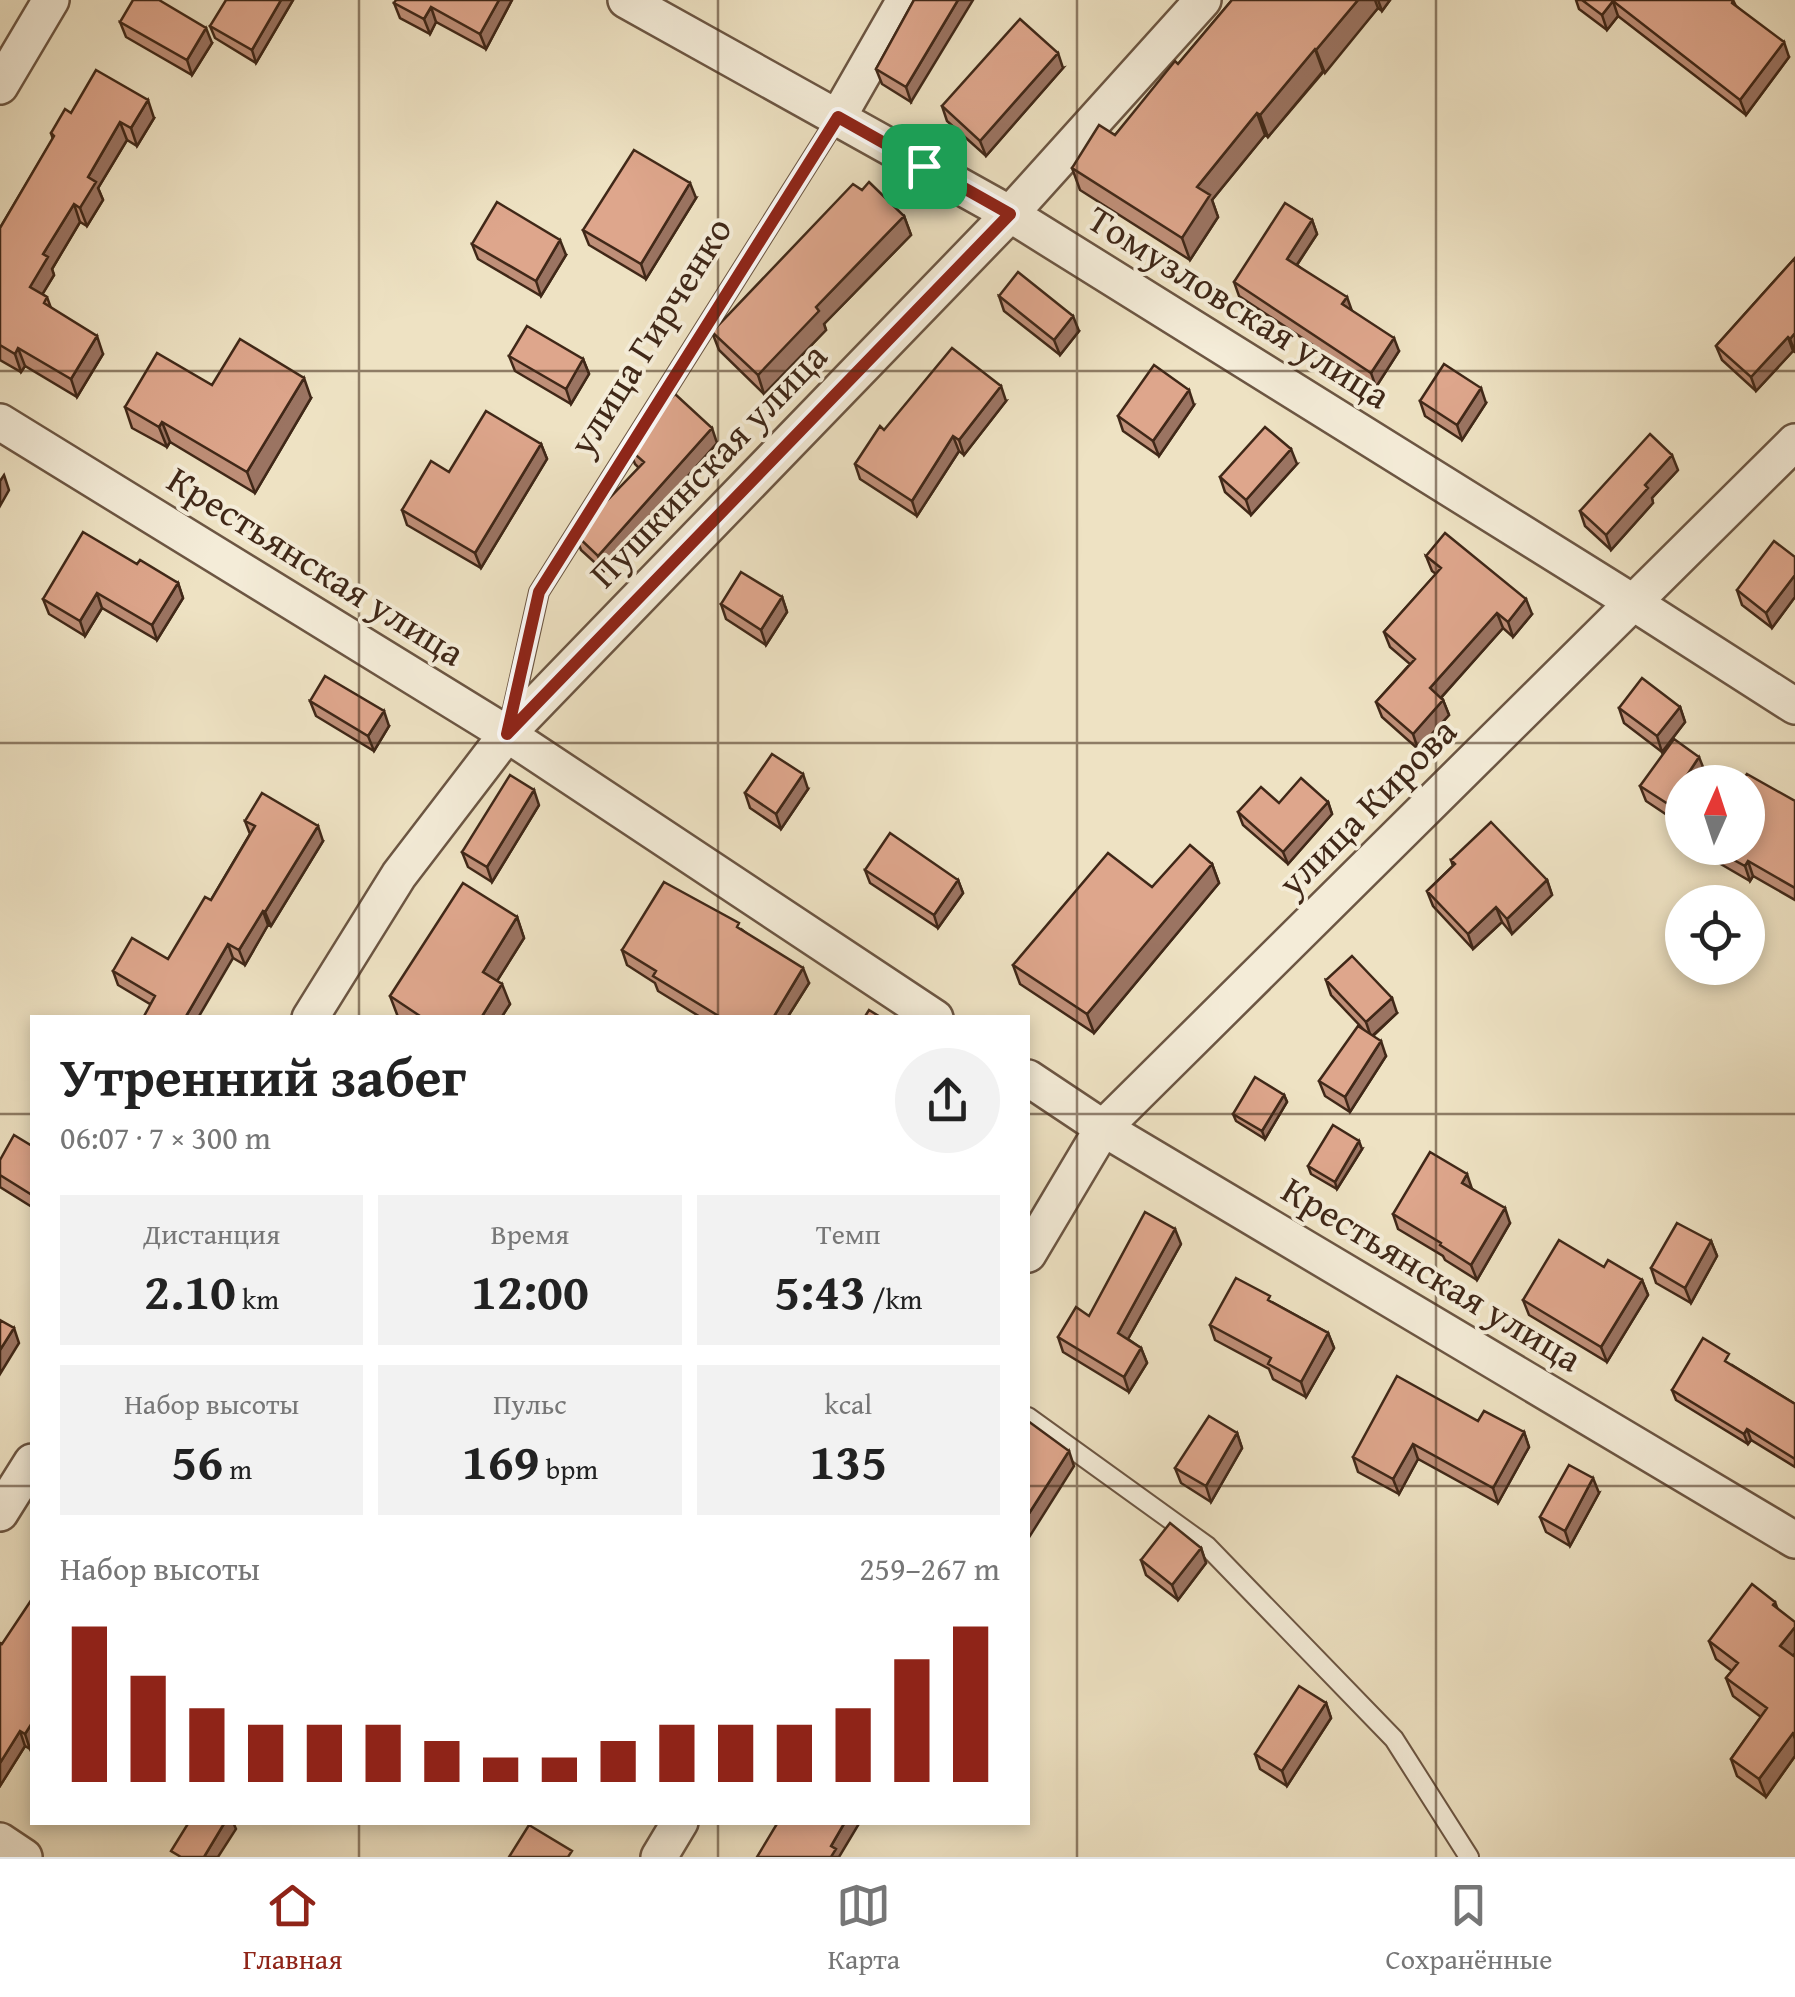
<!DOCTYPE html>
<html lang="ru">
<head>
<meta charset="utf-8">
<style>
  :root { --surface:#fff; --page:#f2f2f2; --text:#222; --muted:#767676; --line:#e0e0e0; --accent:#8f2418 }
  body { margin:0; font-family:"Gentium Book Plus",serif; background:var(--page); color:var(--text); height:100vh; display:flex; flex-direction:column; font-size:38px; white-space:nowrap }
  * { box-sizing:border-box; margin:0 }
  p { font-size:32px; color:var(--muted) }
  .icon { flex:none; width:55px; height:55px; fill:none; stroke:currentColor; stroke-width:2; stroke-linecap:round; stroke-linejoin:round }
  .map { position:relative; flex:1; overflow:hidden }
  .panel { position:absolute; left:30px; top:1015px; width:1000px; height:810px; display:flex; flex-direction:column; background:var(--surface); border-radius:0px; box-shadow:0 5px 15px #0003 }
  .panel>* { flex:none }
  .needle { width:65px; rotate:3deg }
  .buttons { position:absolute; left:1665px; top:765px; display:grid; gap:20px }
  .buttons a { display:grid; place-items:center; width:100px; height:100px; border-radius:50%; background:var(--surface); box-shadow:0 5px 15px #0003; font-size:50px }
  .pin { position:absolute; display:grid; place-items:center; width:85px; height:85px; color:#fff; margin:-42px; border-radius:20px; box-shadow:0 5px 15px #0006 }
  .round { display:grid; place-items:center; flex:none; width:105px; height:105px; border-radius:52px; background:var(--page) }
  .headline { display:flex; align-items:center; justify-content:space-between; height:170px; padding:0 30px }
  h1 { font-size:55px; font-weight:600; line-height:75px }
  .stats { display:grid; grid-template-columns:repeat(3,1fr); gap:15px; height:170px; padding:10px 30px }
  .stats div { display:grid; align-content:center; border-radius:0px; background:var(--page); text-align:center }
  .stats b { font-size:50px; font-weight:600 }
  .stats small { font-size:28px; font-weight:400 }
  .stats p { font-size:28px }
  .chart { height:280px; padding:20px 30px }
  .chart p { display:flex; justify-content:space-between }
  .chart svg { width:100%; height:180px; margin-top:10px; stroke:var(--accent); stroke-width:6 }
  .menu { display:flex; justify-content:space-around; align-items:center; height:140px; border-top:2px solid var(--line); background:var(--surface); font-size:28px; color:var(--muted) }
  .menu a { display:grid; justify-items:center; gap:5px }
  .menu .on { color:var(--accent) }
  .map>svg:first-child { display:block }
  .lines { fill:none; stroke-linecap:round; stroke-linejoin:round }
  .lane-casing { stroke:#6c5643; stroke-width:22 }
  .street-casing { stroke:#6c5643; stroke-width:40 }
  .lane { stroke:#f4ecd8; stroke-width:18 }
  .street { stroke:#f4ecd8; stroke-width:35 }
  .wall { fill:#bf8f78; stroke:#402818; stroke-width:2.5 }
  .shaded-wall { fill:#9b7462; stroke:#402818; stroke-width:2.5 }
  .building { fill:#dea68c; stroke:#402818; stroke-width:2.5 }
  .route-casing { stroke:#fff; stroke-width:20 }
  .route { stroke:#8f2418; stroke-width:12 }
  .grid { fill:none; stroke:#402818; stroke-width:2.5; stroke-opacity:0.55 }
  .labels { text-anchor:middle; stroke-width:8; stroke-linejoin:round; paint-order:stroke }
  .street-label { font-size:38px; fill:#402818; stroke:#f4ecd8 }
</style>
</head>
<body>
<div class="map">
<svg width="1795" height="1857" viewBox="0 0 1795 1857">
  <rect width="100%" height="100%" fill="#eee2c3"/>
  <filter id="stains"><feTurbulence type="fractalNoise" baseFrequency=".002" numOctaves="4"/><feColorMatrix values="0 0 0 0 .2 0 0 0 0 .09 0 0 0 0 .02 0 0 0 .5 -.17"/></filter>
  <radialGradient id="worn" r=".72"><stop offset=".6" stop-color="#630" stop-opacity="0"/><stop offset="1" stop-color="#630" stop-opacity=".3"/></radialGradient>
  <g class="lines">
    <!-- lane casing -->
    <g class="lane-casing">
      <path id="lane" d="M510 722 539 592 838 117
        M1028 1417 1207 1546 1394 1739 1469 1857"/>
    </g>
    <!-- street casing -->
    <g class="street-casing">
      <path id="street" d="M626 0 1010 214 1634 603 1795 706
        M0 86 51 0
        M838 117 905 0
        M0 422 507 734 935 1018
        M310 1018 399 875 507 734 1010 214 1203 0
        M1028 1078 1103 1128 1795 1540
        M1028 1254 1103 1128 1795 442
        M0 1513 32 1462
        M0 1841 24 1857
        M659 1857 680 1822"/>
    </g>
    <!-- lane -->
    <use href="#lane" class="lane"/>
    <!-- street -->
    <use href="#street" class="street"/>
  </g>
  <!-- wall -->
  <path class="wall" d="M293 0 256 63 215 38 210 26Z
    M512 0 486 49 436 22 430 34 400 18 394 3Z
    M914 0 911 102 882 84 876 69Z
    M1232 0H1390L1382 11 1378 8 1268 137 1265 135 1212 200 1218 217 1190 260 1080 190 1072 168 1115 135 1178 64Z
    M1576 0H1733L1736 6 1789 57 1746 115 1618 16 1607 30 1579 9Z
    M120 22 212 43 192 75 126 37Z
    M1063 68 986 156 947 121 942 106Z
    M71 113 154 118 137 146 127 140 98 188 103 200 87 226 80 222 52 269 54 275 42 294 47 297 51 308 103 354 77 397 25 366 21 372 0 360V228L53 139 51 133Z
    M862 190 904 216 911 235 824 324 826 330 764 394 719 350 712 332Z
    M696 198 646 279 589 245 583 230Z
    M1312 220 1317 234 1297 265 1399 351 1376 387 1239 296 1234 282Z
    M472 244 566 255 541 296 478 259Z
    M1795 258V352L1793 351 1756 391 1722 360 1716 346Z
    M999 296 1079 331 1060 355 1004 311Z
    M509 356 583 359 589 374 571 404 515 371Z
    M212 385 311 398 255 493 170 442 167 447 132 428 125 407Z
    M1006 401 964 455 959 451 917 516 860 479 855 464 884 430Z
    M1420 401 1486 403 1462 440 1425 416Z
    M1194 405 1159 456 1123 431 1118 416Z
    M717 443 604 571 581 550 575 534 639 468 635 464 629 449Z
    M541 444 547 459 481 568 407 525 402 510 449 472Z
    M1297 464 1251 515 1225 492 1220 477Z
    M1678 470 1652 498 1653 503 1611 550 1585 526 1580 511Z
    M1426 556 1532 614 1513 637 1503 628 1441 698 1443 700 1449 715 1418 749 1382 717 1376 702 1410 664 1390 647 1384 632 1436 574 1432 571Z
    M1795 557V597L1772 628 1742 605 1737 590Z
    M137 564 178 583 183 598 157 640 102 608 85 636 49 614 43 599Z
    M782 597 787 612 766 645 726 619 721 604Z
    M310 701 389 726 374 751 316 716Z
    M1680 707 1685 722 1662 752 1624 723 1619 708Z
    M1705 772 1682 782V805L1673 819 1646 801 1640 786Z
    M808 789 781 829 750 808 745 793Z
    M1795 801V900L1753 876 1750 881 1712 859 1708 848H1748Z
    M1328 802 1332 814 1288 864 1243 825 1238 812 1279 803Z
    M539 805 492 882 468 867 462 852Z
    M245 821 323 841 271 926 268 925 245 965 233 958 150 1004 118 985 113 971 168 959 211 900 250 834Z
    M1451 860 1547 880 1552 895 1512 934 1502 922 1473 949 1433 906 1427 891 1453 866Z
    M1212 864 1219 883 1094 1033 1020 984 1013 965 1152 887Z
    M865 870 958 880 963 893 938 928 870 883Z
    M517 917 524 938 497 981 510 1004 501 1018 398 1017 390 996Z
    M741 929 809 983 787 1018H702L658 991 655 983 627 965 622 950Z
    M1326 980 1397 1013 1373 1036 1386 1056 1350 1112 1325 1096 1319 1081 1364 1030 1331 995Z
    M1284 1095 1287 1102 1265 1139 1236 1121 1233 1114Z
    M32 1146V1207L0 1187V1160Z
    M1362 1149 1337 1189 1311 1174 1308 1166Z
    M1472 1189 1510 1223 1477 1280 1445 1260 1443 1256 1398 1229 1393 1214Z
    M1711 1241 1717 1256 1691 1303 1656 1283 1651 1268Z
    M1181 1244 1128 1339 1141 1348 1147 1363 1129 1392 1063 1352 1058 1337 1089 1316Z
    M1604 1267 1642 1280 1648 1295 1607 1362 1529 1315 1523 1300Z
    M1272 1302 1328 1333 1334 1348 1306 1397 1273 1379 1269 1369 1215 1340 1210 1325Z
    M1732 1365 1795 1404V1467L1751 1440 1748 1444 1676 1400 1672 1390Z
    M1478 1421 1524 1432 1529 1447 1498 1503 1418 1459 1399 1494 1358 1472 1353 1457Z
    M1237 1433 1242 1448 1211 1502 1181 1483 1175 1468Z
    M1599 1493 1570 1546 1546 1532 1540 1517Z
    M1201 1548 1206 1563 1178 1600 1146 1575 1141 1560Z
    M1775 1602 1795 1657V1756L1766 1797 1737 1776 1731 1759 1761 1717 1733 1696 1726 1678 1732 1671 1716 1659 1709 1641Z
    M0 1643 30 1749 25 1746 0 1786Z
    M1326 1703 1331 1718 1287 1786 1260 1769 1255 1754Z"/>
  <!-- shaded-wall -->
  <path class="shaded-wall" d="M281 0H293L256 63 252 50Z
    M499 0H512L486 49 480 34Z
    M958 0H973L911 102 906 87Z
    M1358 0H1375L1378 8 1325 73 1316 50Z
    M1378 0H1390L1382 11Z
    M1613 1 1618 16 1607 30 1602 15Z
    M431 7 436 22 430 34 424 19Z
    M206 28 212 43 192 75 187 60Z
    M1784 42 1789 57 1746 115 1740 100Z
    M1315 49 1323 71 1268 137 1260 115Z
    M1058 53 1063 68 986 156 980 141Z
    M148 100 154 118 137 146 131 128Z
    M1257 113 1265 135 1212 200 1218 217 1190 260 1182 238 1197 187Z
    M120 122 127 140 98 188 103 200 87 226 80 208 88 177Z
    M690 183 696 198 646 279 641 264Z
    M74 204 80 222 52 269 54 275 36 305 30 287 43 254Z
    M904 216 911 235 824 324 826 330 764 394 758 375 816 307Z
    M1312 220 1317 234 1292 272 1287 259Z
    M560 240 566 255 541 296 536 281Z
    M1347 297 1352 311 1342 304Z
    M1073 316 1079 331 1060 355 1054 340Z
    M1795 333V352L1790 339Z
    M97 336 103 354 77 397 71 379Z
    M1788 337 1793 351 1756 391 1751 377Z
    M1394 338 1399 351 1376 387 1371 373Z
    M18 348 25 366 21 372 15 354Z
    M583 359 589 374 571 404 566 389Z
    M304 378 311 398 255 493 247 472Z
    M1001 386 1006 401 964 455 959 440Z
    M1481 388 1486 403 1462 440 1457 425Z
    M1189 390 1194 405 1159 456 1153 441Z
    M162 422 170 442 167 447 159 427Z
    M712 428 717 443 604 571 598 556Z
    M953 436 959 451 917 516 912 501Z
    M541 444 547 459 481 568 475 553Z
    M1291 449 1297 464 1251 515 1246 500Z
    M1672 455 1678 470 1652 498 1653 503 1611 550 1606 535 1645 485Z
    M4 475 9 490 0 506V481Z
    M1795 575V597L1772 628 1766 613Z
    M178 583 183 598 157 640 152 625Z
    M97 593 102 608 85 636 80 621Z
    M782 597 787 612 766 645 761 630Z
    M1526 599 1532 614 1513 637 1508 622Z
    M1497 613 1503 628 1436 703 1430 688Z
    M1443 700 1449 715 1418 749 1413 734Z
    M1680 707 1685 722 1662 752 1657 736Z
    M384 711 389 726 374 751 368 736Z
    M1699 757 1705 772 1698 782H1682V805L1673 819 1668 804Z
    M803 774 808 789 781 829 776 814Z
    M534 790 539 805 492 882 487 867Z
    M1328 802 1332 814 1288 864 1283 852Z
    M318 826 323 841 271 926 265 912Z
    M1748 861 1753 876 1750 881 1745 866Z
    M1212 864 1219 883 1094 1033 1087 1014Z
    M958 880 963 893 938 928 934 915Z
    M1547 880 1552 895 1512 934 1507 919Z
    M1496 907 1502 922 1473 949 1468 934Z
    M263 911 268 925 245 965 239 950Z
    M517 917 524 938 490 992 483 972Z
    M228 944 233 958 198 1018H185Z
    M803 968 809 983 787 1018H773Z
    M502 984 510 1004 501 1018H481Z
    M1392 998 1397 1013 1371 1037 1366 1022Z
    M1381 1041 1386 1056 1350 1112 1345 1097Z
    M1284 1095 1287 1102 1265 1139 1262 1131Z
    M1359 1141 1362 1149 1337 1189 1335 1182Z
    M1467 1174 1472 1189 1462 1183Z
    M1505 1208 1510 1223 1477 1280 1471 1265Z
    M1175 1229 1181 1244 1123 1348 1118 1333Z
    M1711 1241 1717 1256 1691 1303 1685 1288Z
    M1642 1280 1648 1295 1607 1362 1601 1347Z
    M14 1328 19 1343 0 1374V1350Z
    M1328 1333 1334 1348 1306 1397 1301 1382Z
    M1141 1348 1147 1363 1129 1392 1124 1377Z
    M1747 1429 1751 1440 1748 1444 1744 1434Z
    M1524 1432 1529 1447 1498 1503 1493 1488Z
    M1237 1433 1242 1448 1211 1502 1206 1486Z
    M1413 1444 1418 1459 1399 1494 1393 1479Z
    M1069 1451 1074 1466 1028 1539V1515Z
    M1593 1478 1599 1493 1570 1546 1565 1531Z
    M1201 1548 1206 1563 1178 1600 1172 1585Z
    M1795 1627V1653L1787 1664 1780 1646Z
    M1326 1703 1331 1718 1287 1786 1282 1771Z
    M32 1723V1746L30 1749 25 1734Z
    M20 1731 25 1746 0 1786V1763Z
    M1793 1733 1795 1739V1756L1766 1797 1759 1779Z
    M225 1822H233L236 1829 218 1857H204Z
    M845 1822H860L839 1857H831V1846Z"/>
  <!-- building -->
  <path class="building" d="M133 0H159L206 28 187 60 120 22Z
    M226 0H281L252 50 210 26Z
    M396 0H499L480 34 431 7 424 19 394 3Z
    M914 0H958L906 87 876 69Z
    M1232 0H1358L1316 50 1315 49 1260 115 1257 113 1197 187 1210 195 1182 238 1072 168 1099 125 1115 135 1175 61 1178 64Z
    M1582 0H1733L1732 3 1784 42 1740 100 1613 1 1602 15Z
    M1020 19 1058 53 980 141 942 106Z
    M96 70 148 100 131 128 120 122 88 177 96 182 80 208 74 204 43 254 48 257 30 287 47 297 44 303 97 336 71 379 18 348 15 354 0 345V228L54 136 51 133 65 109 71 113Z
    M634 150 690 183 641 264 583 230Z
    M869 182 904 216 816 307 819 311 758 375 712 332 853 184 862 190Z
    M497 202 560 240 536 281 472 244Z
    M1285 203 1312 220 1287 259 1347 297 1342 304 1394 338 1371 373 1234 282Z
    M1795 258V333L1790 339 1788 337 1751 377 1716 346Z
    M1018 272 1073 316 1054 340 999 296Z
    M527 326 583 359 566 389 509 356Z
    M240 339 304 378 247 472 162 422 159 427 125 407 157 353 212 385Z
    M952 348 1001 386 959 440 953 436 912 501 855 464 880 426 884 430Z
    M1444 364 1481 388 1457 425 1420 401Z
    M1154 365 1189 390 1153 441 1118 416Z
    M675 394 712 428 598 556 575 534 644 462 629 449 638 435Z
    M486 411 541 444 475 553 402 510 431 461 449 472Z
    M1265 427 1291 449 1246 500 1220 477Z
    M1650 434 1672 455 1645 485 1648 488 1606 535 1580 511Z
    M83 532 137 564 140 560 178 583 152 625 97 593 80 621 43 599Z
    M1445 533 1526 599 1508 622 1497 613 1430 688 1443 700 1413 734 1376 702 1415 659 1384 632 1441 568 1426 556Z
    M1774 541 1795 557V575L1766 613 1737 590Z
    M741 572 782 597 761 630 721 604Z
    M325 676 384 711 368 736 310 701Z
    M1642 678 1680 707 1657 736 1619 708Z
    M1674 739 1699 757 1668 804 1640 786Z
    M772 754 803 774 776 814 745 793Z
    M1747 774 1795 801V888L1748 861 1745 866 1712 848H1748V782H1741Z
    M510 775 534 790 487 867 462 852Z
    M1301 778 1328 802 1283 852 1238 812 1261 787 1279 803Z
    M262 793 318 826 265 912 263 911 239 950 228 944 185 1018H143L155 996 113 971 132 938 168 959 205 897 211 900 255 826 245 821Z
    M1491 822 1547 880 1507 919 1496 907 1468 934 1427 891 1455 864 1451 860Z
    M890 833 958 880 934 915 865 870Z
    M1190 845 1212 864 1087 1014 1013 965 1108 853 1152 887Z
    M664 882 739 923 737 927 803 968 773 1018H722L653 976 656 971 622 950Z
    M463 883 517 917 483 972 502 984 481 1018H423L390 996Z
    M1352 956 1392 998 1366 1022 1326 980Z
    M869 1010 882 1018H864Z
    M1358 1026 1381 1041 1345 1097 1319 1081Z
    M1255 1077 1284 1095 1262 1131 1233 1114Z
    M1333 1125 1359 1141 1335 1182 1308 1166Z
    M14 1135 32 1146V1195L0 1175V1160Z
    M1430 1152 1467 1174 1462 1183 1505 1208 1471 1265 1440 1245 1441 1243 1393 1214Z
    M1145 1212 1175 1229 1118 1333 1141 1348 1124 1377 1058 1337 1076 1307 1089 1316Z
    M1677 1223 1711 1241 1685 1288 1651 1268Z
    M1559 1240 1604 1267 1608 1260 1642 1280 1601 1347 1523 1300Z
    M1236 1278 1270 1296 1268 1300 1328 1333 1301 1382 1268 1364 1271 1358 1210 1325Z
    M0 1320 14 1328 0 1350Z
    M1703 1338 1729 1354 1725 1361 1795 1404V1459L1747 1429 1744 1434 1672 1390Z
    M1397 1376 1478 1421 1484 1411 1524 1432 1493 1488 1413 1444 1393 1479 1353 1457Z
    M1209 1416 1237 1433 1206 1486 1175 1468Z
    M1028 1421 1069 1451 1028 1515Z
    M1569 1465 1593 1478 1565 1531 1540 1517Z
    M1170 1523 1201 1548 1172 1585 1141 1560Z
    M1752 1584 1775 1602 1773 1605 1795 1622V1627L1780 1646 1795 1657V1734L1793 1733 1759 1779 1731 1759 1767 1708 1726 1678 1738 1663 1709 1641Z
    M32 1599V1723L25 1734 20 1731 0 1763V1643L2 1644Z
    M1299 1686 1326 1703 1282 1771 1255 1754Z
    M189 1822H225L204 1857H181L171 1851Z
    M778 1822H845L831 1846 836 1849 831 1857H757Z
    M529 1825 572 1851 568 1857H509Z"/>
  <g class="lines">
    <!-- route casing -->
    <g class="route-casing">
      <path id="route" d="M838 117 1010 214 507 734 539 592Z"/>
    </g>
    <!-- route -->
    <use href="#route" class="route"/>
  </g>
  <!-- grid -->
  <path class="grid" d="M359 0V1018M718 0V1018M1077 0V1857M1436 0V1857M0 371H1795M0 743H1795M0 1114H32M1028 1114H1795M0 1486H32M1028 1486H1795M359 1822V1857M718 1822V1857"/>
  <g class="labels">
    <!-- street labels -->
    <g class="street-label">
      <text transform="translate(1239 307) rotate(32)" y="13">Томузловская улица</text>
      <text transform="translate(650 336) rotate(-58)" y="13">улица Гирченко</text>
      <text transform="translate(708 465) rotate(-46)" y="13">Пушкинская улица</text>
      <text transform="translate(316 566) rotate(32)" y="13">Крестьянская улица</text>
      <text transform="translate(1367 807) rotate(-45)" y="13">улица Кирова</text>
      <text transform="translate(1432 1274) rotate(31)" y="13">Крестьянская улица</text>
    </g>
  </g>
  <rect width="100%" height="100%" filter="url(#stains)"/>
  <rect width="100%" height="100%" fill="url(#worn)"/>
</svg>
<div class="buttons">
<a><svg class="needle" viewBox="-14 -14 28 28"><path d="M0-13l5 13h-10z" fill="#e53935"/><path d="M0 13l5-13h-10z" fill="#767676"/></svg></a>
<a><svg class="icon" aria-label="locate" viewBox="0 0 24 24"><circle cx="12" cy="12" r="6"/><path d="M12 2v4M12 18v4M2 12h4M18 12h4"/></svg></a>
</div>
<div class="pin" style="left:924px;top:166px;background:#1e9e55"><svg class="icon" aria-label="arrive" viewBox="0 0 24 24"><path d="M6 21V4h12l-3 4 3 4H6"/></svg></div>
<section class="panel">
<div class="headline"><div><h1>Утренний забег</h1><p>06:07 · 7 × 300 m</p></div><a class="round"><svg class="icon" aria-label="share" viewBox="0 0 24 24"><path d="M12 15V3M7 8l5-5 5 5M5 13v7h14v-7"/></svg></a></div>
<div class="stats">
<div><p>Дистанция</p><b>2.10<small> km</small></b></div>
<div><p>Время</p><b>12:00</b></div>
<div><p>Темп</p><b>5:43<small> /km</small></b></div>
</div>
<div class="stats">
<div><p>Набор высоты</p><b>56<small> m</small></b></div>
<div><p>Пульс</p><b>169<small> bpm</small></b></div>
<div><p>kcal</p><b>135</b></div>
</div>
<div class="chart"><p><span>Набор высоты</span>259–267 m</p>
<svg viewBox="0 0 160 44" preserveAspectRatio="none"><path d="M5 44V6M15 44V18M25 44V26M35 44V30M45 44V30M55 44V30M65 44V34M75 44V38M85 44V38M95 44V34M105 44V30M115 44V30M125 44V30M135 44V26M145 44V14M155 44V6"/></svg>
</div>
</section>
</div>
<nav class="menu">
<a class="on"><svg class="icon" aria-label="home" viewBox="0 0 24 24"><path d="M3 11l9-7 9 7M6 9v11h12V9"/></svg>Главная</a>
<a><svg class="icon" aria-label="map" viewBox="0 0 24 24"><path d="M3 6l6-2 6 2 6-2v14l-6 2-6-2-6 2zM9 4v14M15 6v14"/></svg>Карта</a>
<a><svg class="icon" aria-label="saved" viewBox="0 0 24 24"><path d="M7 4h10v16l-5-4-5 4z"/></svg>Сохранённые</a>
</nav>
</body>
</html>
